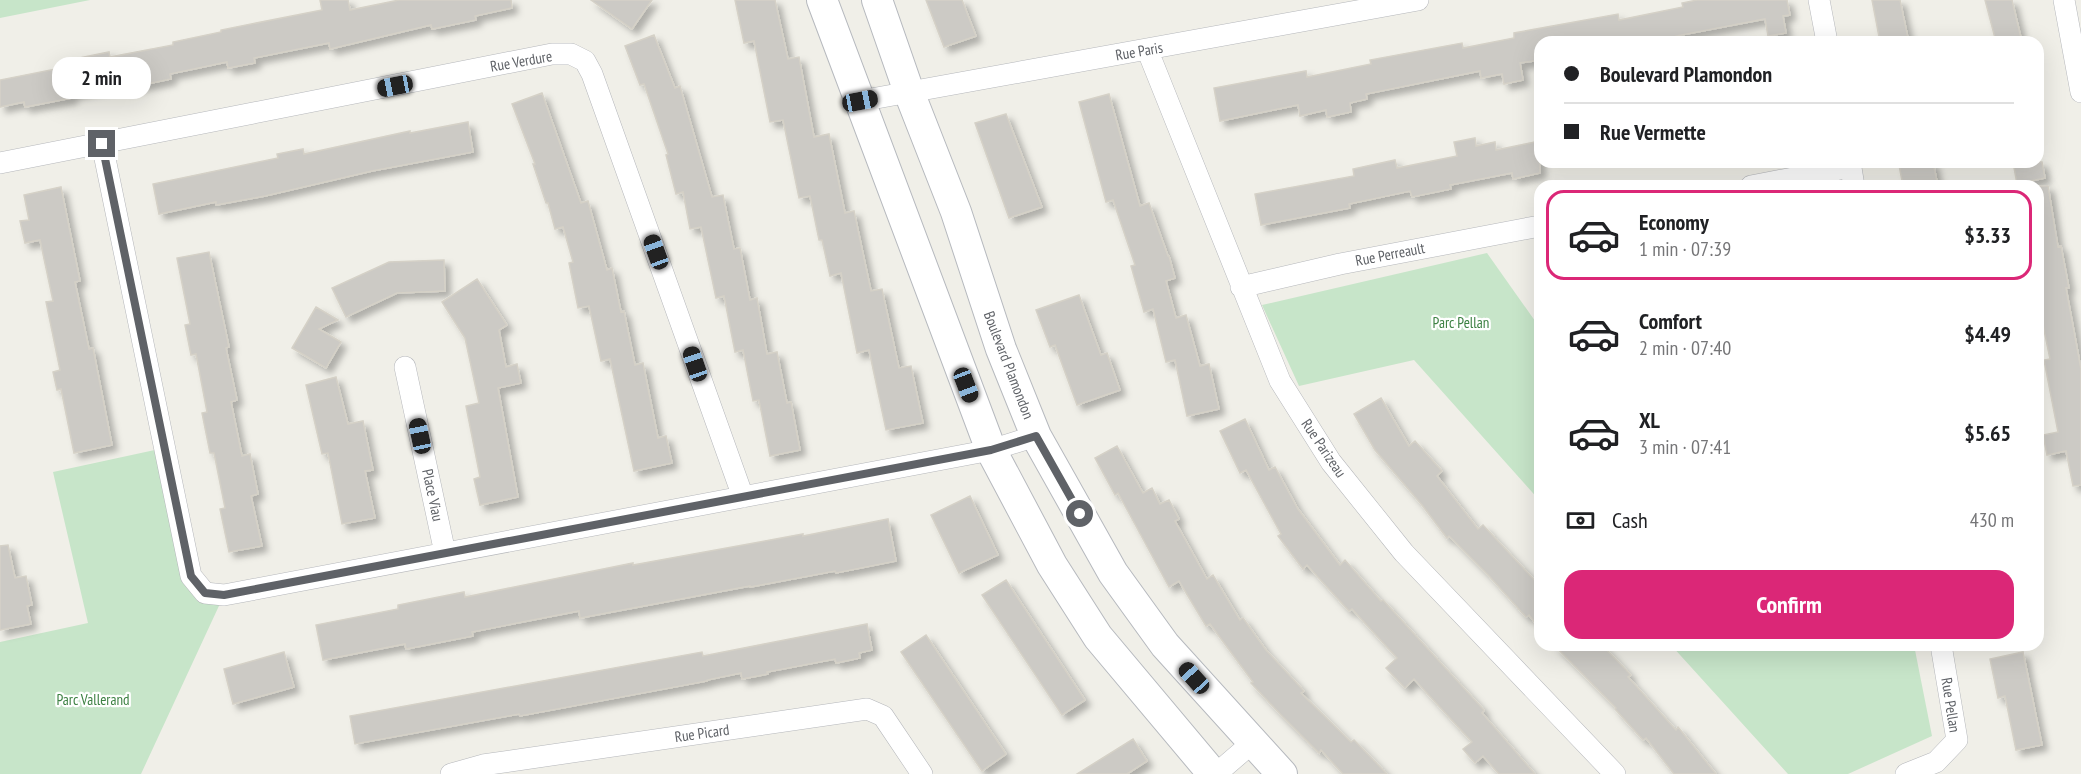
<!DOCTYPE html>
<html lang="en">
<head>
<meta charset="utf-8">
<style>
	:root { --surface:#fff; --page:#f6f6f6; --text:#202124; --muted:#757577; --line:#e0e0e0; --accent:#db2777 }
	body { margin:0; font-family:"PT Sans Narrow",sans-serif; background:var(--page); color:var(--text); height:100vh; display:flex; flex-direction:column; font-size:22px; white-space:nowrap }
	* { box-sizing:border-box; margin:0 }
	p { font-size:20px; color:var(--muted) }
	.icon { flex:none; width:33px; height:33px; fill:none; stroke:currentColor; stroke-width:2; stroke-linecap:round; stroke-linejoin:round }
	.map { position:relative; flex:1; overflow:hidden }
	.side { position:absolute; left:1534px; top:180px; width:510px; height:471px; display:flex; flex-direction:column; background:var(--surface); border-radius:18px; box-shadow:0 6px 24px #0002 }
	.side>* { flex:none }
	.hud { position:absolute; left:1534px; top:36px; width:510px; height:132px; border-radius:18px; box-shadow:0 6px 24px #0002; display:grid; align-content:center; height:132px; padding:0 30px; background:var(--surface) }
	.end { position:absolute; width:27px; height:27px; margin:-14px; border:8px solid #5f6267; background:#fff; box-shadow:0 0 0 3px #fff }
	.from { border-radius:50% }
	.bubble { position:absolute; height:42px; border-radius:18px; background:var(--surface); box-shadow:0 6px 24px #0002; font-size:20px; font-weight:800; line-height:42px; text-align:center }
	.car { position:absolute; width:18px; height:36px; margin:-18px -9px; border-radius:8px; box-shadow:0 0 4px 2px #0007; background:linear-gradient(#222 24%,#8ab4d8 0 40%,#222 0 76%,#8ab4d8 0 86%,#222 0) }
	.hud b { display:flex; align-items:center; gap:21px; height:57px; font-size:22px }
	.hud b+b { border-top:2px solid var(--line) }
	.hud i { width:15px; height:15px; background:var(--text) }
	ul { padding:10px 0 0; list-style:none }
	li { display:flex; align-items:center; gap:18px; height:90px; margin:0 12px 9px; padding:0 18px; border:3px solid transparent; border-radius:18px }
	li div { flex:1 }
	li b { display:block; font-size:22px }
	li em { font-style:normal; font-weight:800 }
	li.current { border-color:var(--accent) }
	li>.icon { width:54px; height:54px; stroke-width:1.5 }
	.pay { display:flex; align-items:center; gap:15px; height:66px; padding:0 30px; font-size:22px }
	.pay p { margin-inline-start:auto }
	.primary-button { display:flex; gap:12px; margin-top:auto; padding:12px 30px }
	.primary-button a { flex:1; height:69px; border-radius:18px; background:var(--accent); color:#fff; font-size:24px; font-weight:800; line-height:69px; text-align:center }
	.map>svg:first-child { display:block }
	.green { fill:#c7e5c9 }
	.building { fill:#cccac5; stroke:#d5d1c7; stroke-width:1.5; filter:url(#shadow) }
	.lines { fill:none; stroke-linecap:round; stroke-linejoin:round }
	.street-casing { stroke:#b5b7bb; stroke-width:22 }
	.secondary-casing { stroke:#b6b9be; stroke-width:32 }
	.street { stroke:#fff; stroke-width:21 }
	.secondary { stroke:#fff; stroke-width:30 }
	.route { stroke:#5f6267; stroke-width:8 }
	.labels { text-anchor:middle; dominant-baseline:central; stroke-width:4.5; stroke-linejoin:round; paint-order:stroke }
	.street-label { font-size:15px; fill:#5f6267; stroke:#fff }
	.park-label { font-size:15px; fill:#3d8143; stroke:#fff }
</style>
</head>
<body>
<div class="map">
<svg width="2081" height="774" viewBox="0 0 2081 774">
	<defs>
		<filter id="shadow"><feDropShadow dx="5.5" dy="5.5" stdDeviation="3" flood-color="#0004"/></filter>
	</defs>
	<rect width="100%" height="100%" fill="#f0efe8"/>
	<path class="green" d="M0 0H90L0 18Z
		M1487 253 1540 328V501L1414 360 1299 386 1262 305Z
		M164 448 191 576 224 595 141 774H0V642L88 623 53 472Z
		M1671 645H1914L1932 736 1848 774H1788Z"/>
	<path class="building" d="M320 0H348L350 10 399 0H511L512 8 475 16 476 20 432 29 431 25 330 49 329 43 254 58 255 63 228 68 227 62 170 74 171 79 127 88 126 82 71 94 72 98 25 107 24 102 0 107V80L71 66 69 60 109 52 110 57 173 45V42L221 32V30L322 10Z
		M591 0H652L632 29Z
		M735 0H775L788 59 799 57 814 137 829 134 845 213 854 211 871 291 882 289 899 368 911 366 923 423 886 430 869 350 857 353 841 273 830 276 822 240H819L810 196 799 198 783 120 770 122 754 41 744 43Z
		M926 0H962L976 36 944 47Z
		M1697 0H1787L1790 15 1783 16 1786 33 1768 36 1765 19 1676 36 1677 42H1540V60L1520 63 1523 80 1504 84 1502 74 1481 78 1480 71 1366 94 1367 99 1350 103 1351 112 1327 117 1326 110 1300 116 1298 105 1220 121 1214 88 1306 71 1307 77 1371 64 1370 60 1462 43 1463 48 1514 38V33L1618 14 1619 20 1683 7 1682 3Z
		M1872 0H1900L1908 38 1880 42Z
		M1985 0H2012L2022 42H1996Z
		M654 35 675 88 680 86 712 197 723 195 734 249 740 248 750 300 757 298 767 354 777 352 787 403 791 402 800 450 770 456 759 400 753 401 743 350 735 352 724 296 716 298 701 227 690 229 683 192 676 194 666 155 668 154 644 84 640 85 625 46Z
		M542 93 581 203 588 201 607 270 612 268 621 312 624 311 635 365 643 363 658 438 666 436 672 463 634 471 610 359 601 361 589 306 578 308 569 263 573 262 563 227 555 229 548 203H546L533 164H535L512 104Z
		M1109 94 1140 206 1149 203 1168 256H1169L1175 278 1166 281 1176 318 1186 315 1200 366 1209 364 1219 409 1187 416 1175 360 1166 362 1153 309 1144 312 1131 266 1135 265 1113 200 1106 202 1079 102Z
		M1006 114 1042 207 1009 218 975 123Z
		M468 122 473 152 372 171 265 196 216 205V202L159 214 153 184 278 158 277 154 303 149 304 154 410 131V133Z
		M1475 138 1476 146 1495 142 1496 150 1540 141V173L1513 179 1512 173 1450 185 1451 189 1412 197 1410 191 1349 204 1350 208 1261 225 1255 194 1354 176 1353 169 1395 160 1397 168 1457 156 1454 142Z
		M1915 162H1933L1938 186H1903L1899 165Z
		M2013 162H2042L2045 178 2017 184Z
		M2038 186H2048L2058 247 2061 246 2069 288H2066L2081 369V485L2073 486 2066 451 2047 455 2043 435 2058 432 2044 360 2050 359 2038 301Z
		M61 187 80 281 75 282 89 349 93 348 112 445 74 453 61 389 57 390 53 372 60 370 46 302 53 301 40 240 25 243 20 221 29 220 24 195Z
		M209 252 229 347 226 348 237 400 231 402 242 456 250 454 258 494 251 496 262 546 229 552 220 509 225 508 214 453H210L202 413 207 412 196 354 191 355 185 325 190 324 177 258Z
		M444 260 445 291 397 293 346 317 332 288 389 262Z
		M477 279 507 325 499 330 506 367 517 364 521 383 498 388 518 497 480 505 474 479 480 477 466 406 479 403 465 338 442 302Z
		M1079 295 1101 355 1107 353 1120 390 1077 405 1055 345 1050 347 1036 310Z
		M316 307 338 320 319 329 341 342 326 368 292 348Z
		M336 377 348 424 363 421 373 470 365 471 375 518 342 524 328 453 322 454 306 385Z
		M1381 398 1409 446 1415 441 1442 471 1437 476 1478 529 1483 525 1540 586V629L1529 615 1526 617 1490 577 1449 536 1447 538 1422 505 1375 450 1354 414Z
		M1245 419 1269 470 1275 467 1298 509 1340 565 1345 560 1381 601 1383 600 1484 710 1482 713 1535 774H1499L1483 756 1475 763 1463 749 1472 742 1414 679 1405 688 1386 668 1397 658 1352 609 1349 611 1307 565 1303 569 1278 536 1281 534 1246 470 1240 473 1220 431Z
		M1117 446 1143 493 1152 488 1160 504 1169 500 1179 519 1175 521 1207 579 1213 575 1240 620 1243 618 1266 650 1304 691 1301 693 1351 742 1354 740 1387 774H1343L1321 750 1319 753 1283 717 1251 683 1253 682 1210 624 1206 626 1179 581 1169 587 1118 493 1115 495 1095 458Z
		M970 496 998 555 959 573 931 515Z
		M888 519 896 561 836 573 835 571 750 587V586L580 618 579 611 472 632 473 636 406 649 405 644 323 660 316 625 398 609V605L464 592 465 597 633 563V565L803 534V536Z
		M8 545 15 578 26 576 32 605 27 606 31 624 0 630V546Z
		M1006 580 1085 700 1062 715 982 595Z
		M867 624 872 650 859 653 860 658 836 663 835 659 767 672 768 674 742 679 741 673 707 680V681L520 716 519 714 355 744 350 716 702 652 703 656Z
		M926 635 1006 754 982 771 901 652Z
		M1554 645H1602L1631 675 1628 677 1676 730 1678 727 1716 774H1674L1646 738 1643 740 1615 709 1616 708Z
		M284 652 294 687 233 704 224 669Z
		M2023 652 2042 745 2016 750 2005 696 1998 698 1990 659Z
		M1133 739 1147 761 1127 774H1077Z"/>
	<g class="lines">
		<g class="street-casing">
			<path id="street" d="M1819 0 1827 42
				M2064 0 2081 92
				M1147 49 1280 381 1331 462 1404 553 1615 774
				M860 101 1418 0
				M102 144 191 576 205 593 224 595 991 450 1036 436
				M1850 162 1854 186
				M0 163 552 54H571L585 61 592 74 743 497
				M1751 186 1851 167
				M1241 287 1340 264 1540 226
				M405 367 445 553
				M451 774 483 765 867 709 883 716 922 774
				M1216 774 1252 743
				M1906 774 1936 762 1957 740 1941 645"/>
		</g>
		<g class="secondary-casing">
			<path id="secondary" d="M822 0 991 450 1052 565 1098 637 1213 774
				M877 0 909 92 956 212 1001 349 1036 436 1113 573 1165 645 1282 774"/>
		</g>
		<use href="#street" class="street"/>
		<use href="#secondary" class="secondary"/>
	</g>
	<g class="lines">
		<path class="route" d="M102 144 191 576 205 593 224 595 991 450 1036 436 1080 514"/>
	</g>
	<g class="labels">
		<g class="street-label">
			<text transform="translate(1139 51) rotate(-10)">Rue Paris</text>
			<text transform="translate(521 61) rotate(-10)">Rue Verdure</text>
			<text transform="translate(1390 254) rotate(-11)">Rue Perreault</text>
			<text transform="translate(1009 365) rotate(69)">Boulevard Plamondon</text>
			<text transform="translate(1324 448) rotate(56)">Rue Parizeau</text>
			<text transform="translate(433 495) rotate(78)">Place Viau</text>
			<text transform="translate(1951 705) rotate(81)">Rue Pellan</text>
			<text transform="translate(702 733) rotate(-8)">Rue Picard</text>
		</g>
		<g class="park-label">
			<text x="1461" y="322">Parc Pellan</text>
			<text x="93" y="699">Parc Vallerand</text>
		</g>
	</g>
</svg>
<i class="end from" style="left:1080px;top:514px"></i>
<i class="end" style="left:102px;top:144px"></i>
<div class="bubble" style="left:52px;top:57px;width:99px">2 min</div>
<i class="car" style="left:395px;top:86px;rotate:259deg"></i>
<i class="car" style="left:860px;top:101px;rotate:79deg"></i>
<i class="car" style="left:656px;top:252px;rotate:340deg"></i>
<i class="car" style="left:695px;top:364px;rotate:341deg"></i>
<i class="car" style="left:966px;top:385px;rotate:159deg"></i>
<i class="car" style="left:420px;top:436px;rotate:348deg"></i>
<i class="car" style="left:1194px;top:678px;rotate:318deg"></i>
<div class="hud">
<b><i class="from"></i>Boulevard Plamondon</b>
<b><i></i>Rue Vermette</b>
</div>
<section class="side">
<ul>
<li class="current"><svg class="icon" aria-label="car" viewBox="0 0 24 24"><path d="M5 17H2v-5l4-1 3-4h7l3 4 3 1v5h-3M9 17h6M6 11h13"/><circle cx="7" cy="17" r="2"/><circle cx="17" cy="17" r="2"/></svg><div><b>Economy</b><p>1 min · 07:39</p></div><em>$3.33</em></li>
<li><svg class="icon" aria-label="car" viewBox="0 0 24 24"><path d="M5 17H2v-5l4-1 3-4h7l3 4 3 1v5h-3M9 17h6M6 11h13"/><circle cx="7" cy="17" r="2"/><circle cx="17" cy="17" r="2"/></svg><div><b>Comfort</b><p>2 min · 07:40</p></div><em>$4.49</em></li>
<li><svg class="icon" aria-label="car" viewBox="0 0 24 24"><path d="M5 17H2v-5l4-1 3-4h7l3 4 3 1v5h-3M9 17h6M6 11h13"/><circle cx="7" cy="17" r="2"/><circle cx="17" cy="17" r="2"/></svg><div><b>XL</b><p>3 min · 07:41</p></div><em>$5.65</em></li>
</ul>
<div class="pay"><svg class="icon" aria-label="cash" viewBox="0 0 24 24"><path d="M3 7h18v10H3z"/><circle cx="12" cy="12" r="2"/></svg>Cash<p>430 m</p></div>
<div class="primary-button"><a>Confirm</a></div>
</section>
</div>
</body>
</html>
